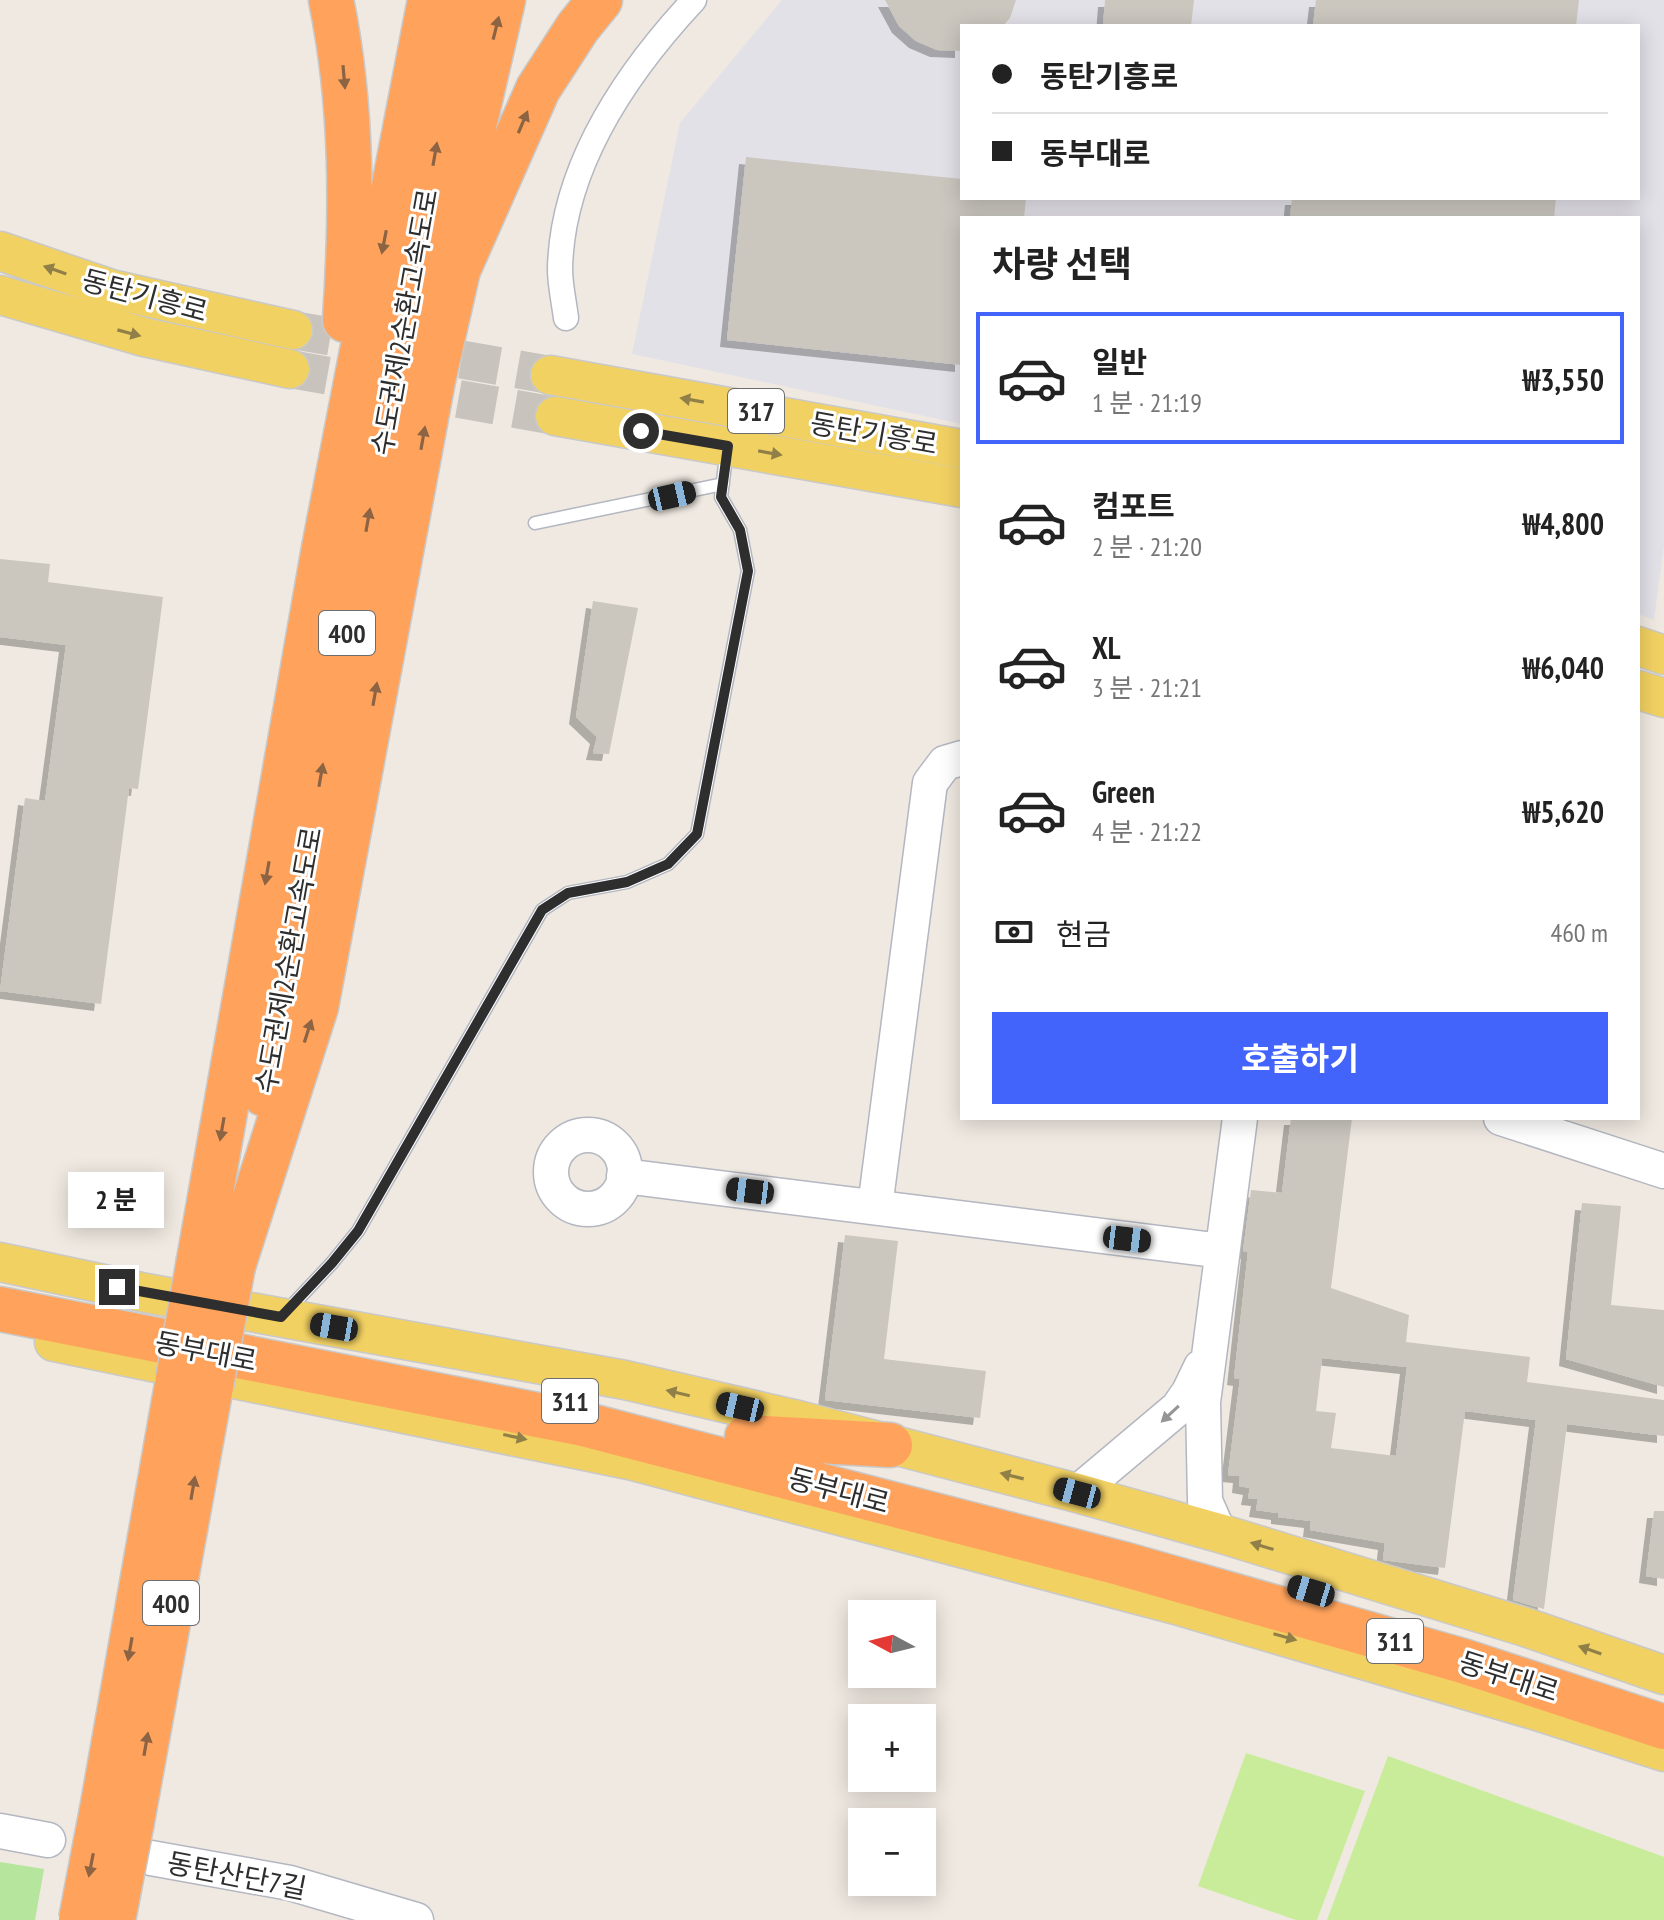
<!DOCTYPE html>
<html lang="ko">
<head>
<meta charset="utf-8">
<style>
	:root { --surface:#fff; --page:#f2f2f2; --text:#222; --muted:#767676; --line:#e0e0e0; --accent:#4264fb }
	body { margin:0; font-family:"PT Sans Narrow","Noto Sans KR",sans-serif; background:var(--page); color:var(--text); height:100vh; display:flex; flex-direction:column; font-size:30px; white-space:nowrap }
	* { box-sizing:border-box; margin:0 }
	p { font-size:26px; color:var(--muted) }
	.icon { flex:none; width:44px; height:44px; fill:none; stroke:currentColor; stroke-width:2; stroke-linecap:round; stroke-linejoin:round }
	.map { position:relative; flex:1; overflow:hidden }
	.drawer { position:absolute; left:960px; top:216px; width:680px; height:904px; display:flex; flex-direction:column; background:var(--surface); border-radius:0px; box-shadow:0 4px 20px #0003 }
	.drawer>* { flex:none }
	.banner { position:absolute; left:960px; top:24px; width:680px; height:176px; border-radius:0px; box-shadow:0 4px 20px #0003; display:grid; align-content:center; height:176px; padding:0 32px; background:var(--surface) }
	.needle { width:52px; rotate:277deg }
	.buttons { position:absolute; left:848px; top:1600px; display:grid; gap:16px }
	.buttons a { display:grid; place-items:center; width:88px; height:88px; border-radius:0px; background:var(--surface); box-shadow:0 4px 20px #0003; font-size:40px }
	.end { position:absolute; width:36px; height:36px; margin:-18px; border:10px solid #2e2e2e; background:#fff; box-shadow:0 0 0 4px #fff }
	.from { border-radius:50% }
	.bubble { position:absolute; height:56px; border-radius:0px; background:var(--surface); box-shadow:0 4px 20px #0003; font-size:26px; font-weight:700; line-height:56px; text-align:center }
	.car { position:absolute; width:24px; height:48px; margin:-24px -12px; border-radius:10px; box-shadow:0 0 6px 2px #0007; background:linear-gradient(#222 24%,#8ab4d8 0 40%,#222 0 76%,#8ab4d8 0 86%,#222 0) }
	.banner b { display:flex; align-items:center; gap:28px; height:76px; font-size:30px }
	.banner b+b { border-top:2px solid var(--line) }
	.banner i { width:20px; height:20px; background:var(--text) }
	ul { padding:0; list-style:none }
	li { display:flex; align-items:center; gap:24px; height:132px; margin:0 16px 12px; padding:0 16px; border:4px solid transparent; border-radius:0px }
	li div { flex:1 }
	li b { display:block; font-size:30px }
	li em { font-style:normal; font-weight:700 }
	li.current { border-color:var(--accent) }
	li>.icon { width:72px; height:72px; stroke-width:1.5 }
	h2 { padding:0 32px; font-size:36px; line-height:96px }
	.pay { display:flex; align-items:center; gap:20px; height:88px; padding:0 32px; font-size:30px }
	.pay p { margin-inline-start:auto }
	.cta { display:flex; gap:16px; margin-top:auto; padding:16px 32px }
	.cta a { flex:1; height:92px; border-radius:0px; background:var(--accent); color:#fff; font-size:32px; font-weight:700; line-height:92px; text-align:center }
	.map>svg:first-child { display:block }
	.industrial { fill:#e3e1e8; fill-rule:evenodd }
	.green { fill:#b6e59e }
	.pitch { fill:#c9ec9a }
	.building { fill:#cbc7bf; fill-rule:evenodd; filter:url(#shadow) }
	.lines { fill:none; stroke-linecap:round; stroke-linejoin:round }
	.primary-tunnel { stroke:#c8c4bd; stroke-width:38; stroke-dasharray:38 19; stroke-linecap:butt }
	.lane-casing { stroke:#b4b7c1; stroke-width:15 }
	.street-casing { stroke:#b4b7c1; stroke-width:27 }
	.secondary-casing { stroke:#b4b7c1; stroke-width:37 }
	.primary-casing { stroke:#c9c9c9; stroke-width:41 }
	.highway-casing { stroke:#c9c9c9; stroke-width:47 }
	.lane { stroke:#fff; stroke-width:12 }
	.street { stroke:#fff; stroke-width:24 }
	.secondary { stroke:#fff; stroke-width:34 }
	.primary { stroke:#f2d163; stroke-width:38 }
	.highway { stroke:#ffa35c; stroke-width:44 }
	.highway-bridge-casing { stroke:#c9c9c9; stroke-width:47; stroke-linecap:butt }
	.highway-bridge { stroke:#ffa35c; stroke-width:44 }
	.oneway { fill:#8c6343 }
	.oneway2 { fill:#908048 }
	.oneway3 { fill:#969696 }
	.route { stroke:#2e2e2e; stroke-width:10 }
	.labels { text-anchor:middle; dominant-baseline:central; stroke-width:6; stroke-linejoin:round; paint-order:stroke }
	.shield { fill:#fff; stroke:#6d6d6d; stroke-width:2 }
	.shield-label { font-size:26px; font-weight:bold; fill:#2e2e2e }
	.street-label { font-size:28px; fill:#2e2e2e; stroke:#fff }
</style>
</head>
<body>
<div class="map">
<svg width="1664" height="1920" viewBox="0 0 1664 1920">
	<defs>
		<filter id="shadow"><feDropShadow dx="-7" dy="7" stdDeviation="0" flood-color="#0004"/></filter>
	</defs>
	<rect width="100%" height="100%" fill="#efe9e1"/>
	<path class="industrial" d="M782 0H1664V546L1654 620 1638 614V218H962V424L632 354 680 123ZM962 26H1638V198H962Z"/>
	<path class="green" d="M0 1862 44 1869 35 1920H0Z"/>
	<path class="pitch" d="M1246 1753 1365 1791 1317 1920H1296L1198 1886Z
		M1388 1756 1664 1857V1920H1327Z"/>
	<path class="building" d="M885 0H1016L1010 18 1003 26H962V51L937 50 916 41 899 26Z
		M1105 0H1194L1191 26H1103Z
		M1316 0H1579L1576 26H1313Z
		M746 157 962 179V198H1026L1024 218H962V365L727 340Z
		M1292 198H1556L1554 218H1290Z
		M0 559 50 564 48 582 163 597 138 789 129 788 101 1004 0 991 25 798 45 801 66 645 0 637Z
		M593 601 638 608 609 754 593 753 597 737 576 717Z
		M1291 1118H1352L1331 1288 1409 1315 1406 1342 1530 1357 1527 1382 1664 1400V1436L1567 1424 1544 1609 1513 1600 1536 1420 1465 1411 1445 1568 1383 1560 1385 1543 1310 1530 1311 1521 1278 1517V1513L1256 1510 1258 1499 1248 1498 1250 1488 1239 1486 1240 1476 1228 1475 1240 1379 1234 1378 1248 1252 1243 1251 1251 1190 1282 1193ZM1322 1358 1407 1367 1396 1456 1331 1448 1336 1413 1316 1411Z
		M1582 1203 1621 1206 1611 1305 1664 1310V1387L1566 1359Z
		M845 1235 898 1241 884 1359 986 1371 980 1418 825 1400Z
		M1654 1511H1664V1579L1646 1576Z"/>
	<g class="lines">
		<path class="primary-tunnel" d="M293 330 550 375
			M290 369 555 416"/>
		<g class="lane-casing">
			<path id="lane" d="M535 523 723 484
				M285 1313 332 1263 358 1231 542 910 568 893 627 882 668 864 697 834 748 571 740 530 721 497 727 449"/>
		</g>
		<g class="street-casing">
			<path id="street" d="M566 318C564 302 560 285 560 269 562 166 626 73 694 0"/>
		</g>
		<g class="secondary-casing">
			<path id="secondary" d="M1501 1118 1664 1171
				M551 1172a37 37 0 1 1 74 0a37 37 0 1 1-74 0Z
				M624 1176 1222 1251
				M875 1207 930 783 945 763 962 758
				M1077 1493 1178 1408 1189 1392 1201 1367
				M1219 1533 1205 1501 1203 1402 1240 1118
				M0 1831 48 1840
				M151 1858 290 1883 416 1920"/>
		</g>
		<g class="primary-casing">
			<path id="primary" d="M0 251 111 289 293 330
				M0 295 144 337 290 369
				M550 375 962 449
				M555 416 962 488
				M1638 646 1664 655
				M1638 690 1664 698
				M0 1262 146 1293 625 1380 798 1420 1077 1493 1219 1533 1525 1627 1664 1675
				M54 1342 633 1461 1183 1607 1537 1711 1664 1752"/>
		</g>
		<g class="highway-casing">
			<path id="highway" d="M331 0C353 106 352 213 345 320
				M452 247 462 178 503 0
				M264 1094 463 0
				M199 1260 324 548 430 0
				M233 1266 316 1007 433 380 458 270 538 89 578 27 600 0
				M0 1309 583 1424 1123 1564 1463 1661 1664 1727
				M747 1437 890 1445
				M102 1810 178 1379
				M132 1821 211 1386"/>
		</g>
		<use href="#lane" class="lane"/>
		<use href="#street" class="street"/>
		<use href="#secondary" class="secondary"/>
		<use href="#primary" class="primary"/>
		<use href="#highway" class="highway"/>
		<g class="highway-bridge-casing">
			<path id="highway-bridge" d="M178 1379 199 1260
				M211 1386 233 1266
				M81 1920 102 1810
				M113 1920 132 1821"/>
		</g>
		<use href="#highway-bridge" class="highway-bridge"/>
	</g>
	<defs><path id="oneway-solid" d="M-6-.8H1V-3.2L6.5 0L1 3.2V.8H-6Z" transform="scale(2)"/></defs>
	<g class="oneway">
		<use href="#oneway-solid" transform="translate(496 28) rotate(-76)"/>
		<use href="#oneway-solid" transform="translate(344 77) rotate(85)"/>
		<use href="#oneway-solid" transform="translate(523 122) rotate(-67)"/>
		<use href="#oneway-solid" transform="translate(435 154) rotate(-80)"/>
		<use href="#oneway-solid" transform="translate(384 242) rotate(101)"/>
		<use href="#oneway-solid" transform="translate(423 438) rotate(-80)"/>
		<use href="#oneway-solid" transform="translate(368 520) rotate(-80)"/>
		<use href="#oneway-solid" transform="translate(375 694) rotate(-80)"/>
		<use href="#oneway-solid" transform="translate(321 775) rotate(-80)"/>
		<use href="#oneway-solid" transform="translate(267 873) rotate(100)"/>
		<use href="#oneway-solid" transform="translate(308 1031) rotate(-72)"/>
		<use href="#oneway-solid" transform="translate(222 1129) rotate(100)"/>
		<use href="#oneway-solid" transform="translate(193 1488) rotate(-80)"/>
		<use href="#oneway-solid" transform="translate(130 1649) rotate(100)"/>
		<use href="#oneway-solid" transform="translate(146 1744) rotate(-80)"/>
		<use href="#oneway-solid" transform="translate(91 1865) rotate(101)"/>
	</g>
	<g class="oneway2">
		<use href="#oneway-solid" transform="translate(55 270) rotate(-161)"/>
		<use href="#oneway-solid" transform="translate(129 333) rotate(15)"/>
		<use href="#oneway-solid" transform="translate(692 400) rotate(-170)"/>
		<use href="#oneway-solid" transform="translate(770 453) rotate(10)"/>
		<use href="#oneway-solid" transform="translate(678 1393) rotate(-167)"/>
		<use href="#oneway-solid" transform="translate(515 1437) rotate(12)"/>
		<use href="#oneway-solid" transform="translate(1012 1476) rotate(-166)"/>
		<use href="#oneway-solid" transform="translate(1262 1546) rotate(-163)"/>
		<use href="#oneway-solid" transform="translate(1285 1637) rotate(16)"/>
		<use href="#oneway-solid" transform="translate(1590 1650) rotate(-161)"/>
	</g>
	<use class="oneway3" href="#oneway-solid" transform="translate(1170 1414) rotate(137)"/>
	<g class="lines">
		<path class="route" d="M117 1287 281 1317 332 1263 358 1231 542 910 568 893 627 882 668 864 697 834 748 571 740 530 721 497 728 446 641 431"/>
	</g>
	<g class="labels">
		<g class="shield">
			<rect x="728" y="389" width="56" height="44" rx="6"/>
			<rect x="319" y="611" width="56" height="44" rx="6"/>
			<rect x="542" y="1379" width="56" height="44" rx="6"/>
			<rect x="143" y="1581" width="56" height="44" rx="6"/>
			<rect x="1367" y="1619" width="56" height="44" rx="6"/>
		</g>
		<g class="shield-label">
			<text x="756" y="411">317</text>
			<text x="347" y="633">400</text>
			<text x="570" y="1401">311</text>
			<text x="171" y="1603">400</text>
			<text x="1395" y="1641">311</text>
		</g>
		<g class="street-label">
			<text transform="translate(145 295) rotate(15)">동탄기흥로</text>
			<text transform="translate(404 322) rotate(-80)">수도권제2순환고속도로</text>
			<text transform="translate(874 433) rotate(10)">동탄기흥로</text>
			<text transform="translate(288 960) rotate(-80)">수도권제2순환고속도로</text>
			<text transform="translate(206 1351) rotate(11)">동부대로</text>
			<text transform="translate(839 1490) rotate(15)">동부대로</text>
			<text transform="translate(1509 1676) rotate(18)">동부대로</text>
			<text transform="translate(237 1875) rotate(11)">동탄산단7길</text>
		</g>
	</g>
</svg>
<div class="buttons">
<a><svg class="needle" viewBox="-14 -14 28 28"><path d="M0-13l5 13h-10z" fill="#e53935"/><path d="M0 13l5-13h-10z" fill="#767676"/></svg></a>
<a>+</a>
<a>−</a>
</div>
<i class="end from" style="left:641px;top:431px"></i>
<i class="end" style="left:117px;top:1287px"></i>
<div class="bubble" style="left:68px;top:1172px;width:96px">2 분</div>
<i class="car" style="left:672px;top:496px;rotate:77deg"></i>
<i class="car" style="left:750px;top:1191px;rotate:277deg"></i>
<i class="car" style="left:1127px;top:1239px;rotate:97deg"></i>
<i class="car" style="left:334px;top:1327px;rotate:280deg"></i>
<i class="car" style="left:740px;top:1407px;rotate:283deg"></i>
<i class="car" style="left:1077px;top:1493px;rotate:285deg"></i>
<i class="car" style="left:1311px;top:1591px;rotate:287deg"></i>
<div class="banner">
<b><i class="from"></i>동탄기흥로</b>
<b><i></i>동부대로</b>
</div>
<section class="drawer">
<h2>차량 선택</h2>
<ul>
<li class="current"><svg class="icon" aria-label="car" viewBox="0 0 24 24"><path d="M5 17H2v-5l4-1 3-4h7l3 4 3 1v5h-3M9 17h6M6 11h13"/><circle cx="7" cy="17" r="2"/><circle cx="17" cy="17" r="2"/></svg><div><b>일반</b><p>1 분 · 21:19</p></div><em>₩3,550</em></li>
<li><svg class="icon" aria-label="car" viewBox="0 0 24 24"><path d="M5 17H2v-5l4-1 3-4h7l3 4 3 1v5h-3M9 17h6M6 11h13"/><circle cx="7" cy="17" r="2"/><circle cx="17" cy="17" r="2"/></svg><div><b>컴포트</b><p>2 분 · 21:20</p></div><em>₩4,800</em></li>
<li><svg class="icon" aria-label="car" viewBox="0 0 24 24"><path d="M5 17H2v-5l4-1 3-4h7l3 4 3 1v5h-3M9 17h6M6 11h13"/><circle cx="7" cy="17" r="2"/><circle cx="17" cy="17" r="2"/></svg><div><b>XL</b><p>3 분 · 21:21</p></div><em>₩6,040</em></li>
<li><svg class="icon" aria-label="car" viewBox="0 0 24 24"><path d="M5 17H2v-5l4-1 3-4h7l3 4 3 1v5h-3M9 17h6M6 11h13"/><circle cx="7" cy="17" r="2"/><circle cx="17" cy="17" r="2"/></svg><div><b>Green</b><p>4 분 · 21:22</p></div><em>₩5,620</em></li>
</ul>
<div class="pay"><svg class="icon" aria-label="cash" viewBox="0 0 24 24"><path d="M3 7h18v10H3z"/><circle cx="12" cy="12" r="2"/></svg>현금<p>460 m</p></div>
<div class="cta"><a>호출하기</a></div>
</section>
</div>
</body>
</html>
